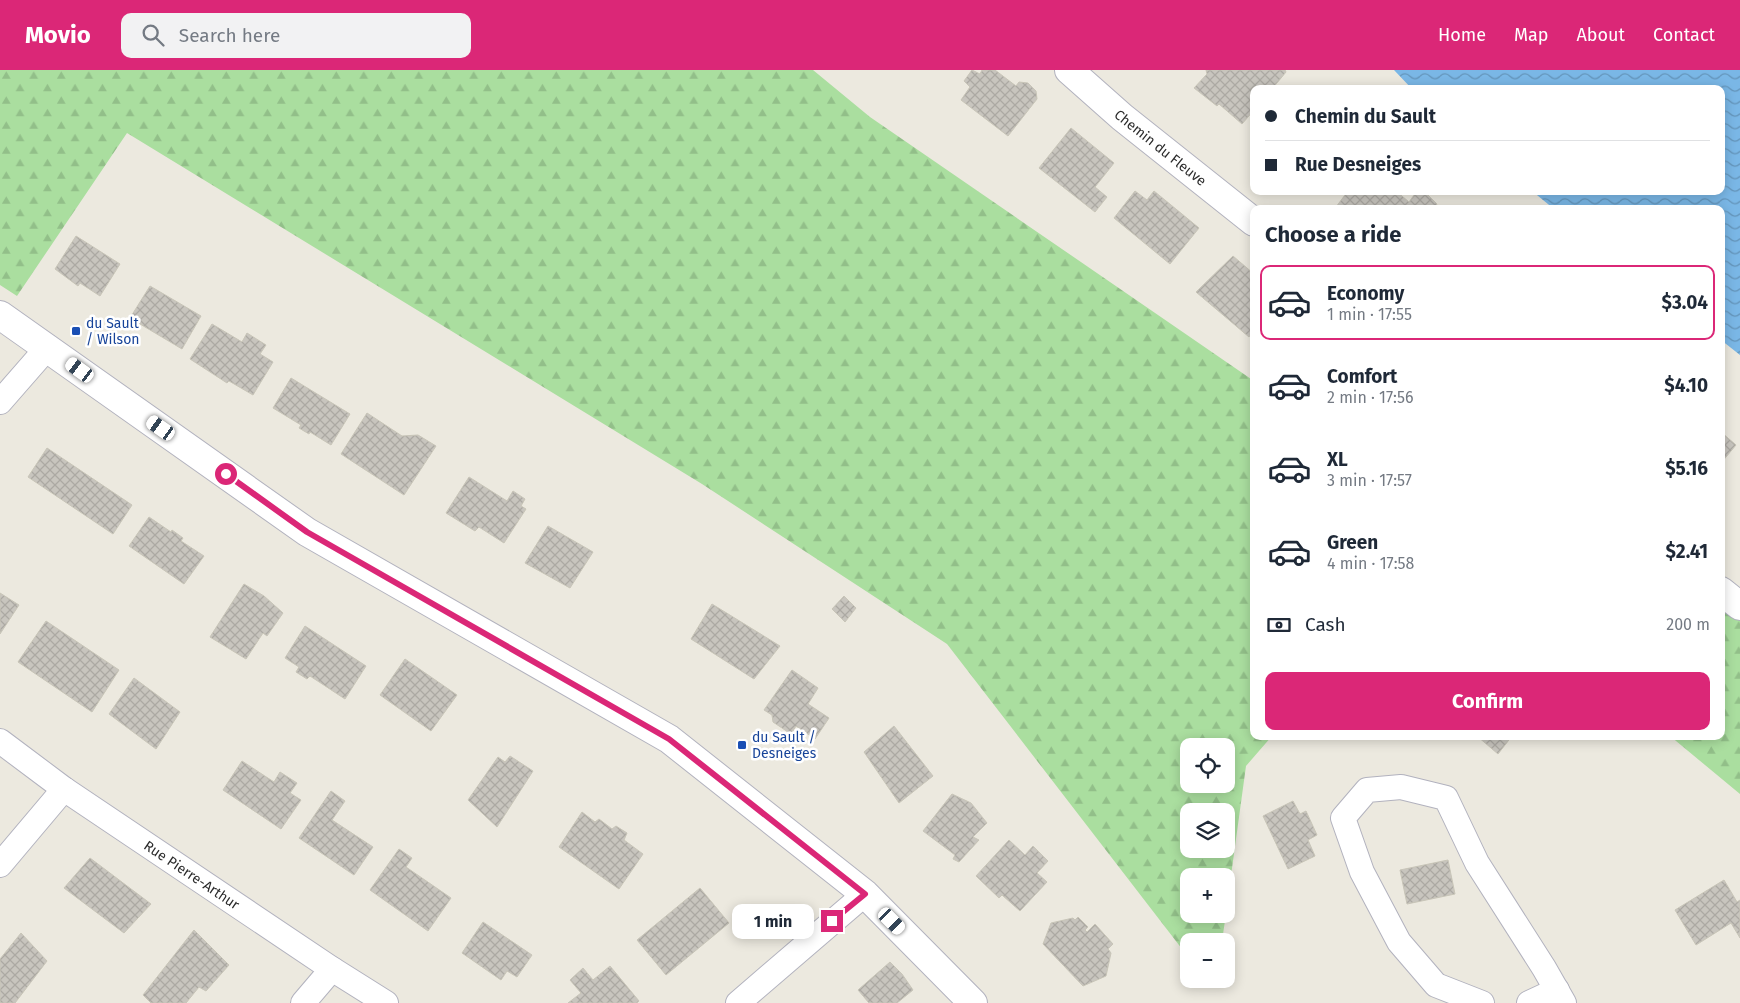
<!DOCTYPE html>
<html lang="en">
<head>
<meta charset="utf-8">
<style>
	:root { --surface:#fff; --page:#f2f2f3; --text:#1f2937; --muted:#747a83; --line:#e0e1e3; --accent:#db2777 }
	body { margin:0; font-family:"Fira Sans",sans-serif; background:var(--page); color:var(--text); height:100vh; display:flex; flex-direction:column; font-size:19px; white-space:nowrap }
	* { box-sizing:border-box; margin:0 }
	p { font-size:16px; color:var(--muted) }
	.icon { flex:none; width:28px; height:28px; fill:none; stroke:currentColor; stroke-width:2; stroke-linecap:round; stroke-linejoin:round }
	.map { position:relative; flex:1; overflow:hidden }
	.side { position:absolute; left:1250px; top:135px; width:475px; height:535px; display:flex; flex-direction:column; background:var(--surface); border-radius:10px; box-shadow:0 2px 12px #0003 }
	.side>* { flex:none }
	.guide { position:absolute; left:1250px; top:15px; width:475px; height:110px; border-radius:10px; box-shadow:0 2px 12px #0003; display:grid; align-content:center; height:110px; padding:0 15px; background:var(--surface) }
	.buttons { position:absolute; left:1180px; top:668px; display:grid; gap:10px }
	.buttons a { display:grid; place-items:center; width:55px; height:55px; border-radius:10px; background:var(--surface); box-shadow:0 2px 12px #0003; font-size:25px }
	.end { position:absolute; width:22px; height:22px; margin:-11px; border:6px solid #db2777; background:#fff; box-shadow:0 0 0 2px #fff }
	.from { border-radius:50% }
	.bubble { position:absolute; height:35px; border-radius:10px; background:var(--surface); box-shadow:0 2px 12px #0003; font-size:16px; font-weight:700; line-height:35px; text-align:center }
	.car { position:absolute; width:15px; height:30px; margin:-15px -8px; border-radius:6px; box-shadow:0 0 4px 1px #0007; background:linear-gradient(#fff 24%,#345 0 40%,#fff 0 76%,#345 0 86%,#fff 0) }
	.guide b { display:flex; align-items:center; gap:18px; height:48px; font-size:19px }
	.guide b+b { border-top:1px solid var(--line) }
	.guide i { width:12px; height:12px; background:var(--text) }
	ul { padding:0; list-style:none }
	li { display:flex; align-items:center; gap:15px; height:75px; margin:0 10px 8px; padding:0 5px; border:2px solid transparent; border-radius:10px }
	li div { flex:1 }
	li b { display:block; font-size:19px }
	li em { font-style:normal; font-weight:700 }
	li.on { border-color:var(--accent) }
	li>.icon { width:45px; height:45px; stroke-width:1.5 }
	h2 { padding:0 15px; font-size:22px; line-height:60px }
	.pay { display:flex; align-items:center; gap:12px; height:55px; padding:0 15px; font-size:19px }
	.pay p { margin-inline-start:auto }
	.button { display:flex; gap:10px; margin-top:auto; padding:10px 15px }
	.button a { flex:1; height:58px; border-radius:10px; background:var(--accent); color:#fff; font-size:20px; font-weight:700; line-height:58px; text-align:center }
	header { display:flex; align-items:center; gap:30px; box-sizing:border-box; height:70px; padding:0 25px; background:var(--accent); color:#fff }
	header strong { font-size:24px }
	nav { display:flex; gap:28px; margin-inline-start:auto; font-size:18px }
	.search { width:350px; height:45px; background:var(--page); display:flex; align-items:center; gap:12px; box-sizing:border-box; padding:0 18px; border-radius:10px; color:var(--muted); font-size:19px }
	.map>svg:first-child { display:block }
	.forest { fill:url(#forest-firs); fill-rule:evenodd }
	.water { fill:url(#water-waves) }
	.building { fill:url(#building-cross-hatch); stroke:#c8c5b8 }
	.lines { fill:none; stroke-linecap:round; stroke-linejoin:round }
	.street-casing { stroke:#b2b2be; stroke-width:26 }
	.secondary-casing { stroke:#b2b2be; stroke-width:30 }
	.street { stroke:#fff; stroke-width:24 }
	.secondary { stroke:#fff; stroke-width:28 }
	.route { stroke:#db2777; stroke-width:6 }
	.transit-dot { fill:#1a4fb4; stroke:#fff; stroke-width:2 }
	.labels { text-anchor:middle; dominant-baseline:central; stroke-width:5; stroke-linejoin:round; paint-order:stroke }
	.street-label { font-size:14px; fill:#2b2b2b; stroke:#fff }
	.transit-label { font-size:14px; fill:#164399; stroke:#fff; text-anchor:start }
</style>
</head>
<body>
<header>
<strong>Movio</strong>
<div class="search"><svg class="icon" aria-label="search" viewBox="0 0 24 24"><circle cx="10" cy="10" r="6"/><path d="M15 15l6 6"/></svg>Search here</div>
<nav><a>Home</a><a>Map</a><a>About</a><a>Contact</a></nav>
</header>
<div class="map">
<svg width="1740" height="933" viewBox="0 0 1740 933">
	<defs>
		<pattern id="forest-firs" width="22" height="20" patternUnits="userSpaceOnUse" patternTransform="scale(1.25)"><rect width="22" height="20" fill="#aade9f"/><path d="M5 1l3.5 6h-7zM16 11l3.5 6h-7z" fill="#92bf89"/></pattern>
		<pattern id="water-waves" width="16" height="10" patternUnits="userSpaceOnUse" patternTransform="scale(1.25)"><rect width="16" height="10" fill="#7ab7e6"/><path d="M0 5q4-4 8 0t8 0" fill="none" stroke="#6495bb"/></pattern>
		<pattern id="building-cross-hatch" width="8" height="8" patternUnits="userSpaceOnUse" patternTransform="scale(1.25)"><rect width="8" height="8" fill="#c8c5be"/><path d="M0 0l8 8M0 8l8-8" fill="none" stroke="#aca9a3"/></pattern>
	</defs>
	<rect width="100%" height="100%" fill="#ece9df"/>
	<path class="forest" d="M0 0H813L870 47 1254 311V666H1272L1246 696 1226 842V806H1189V844H1226L1222 871H1189V888L947 574 702 414 127 63 17 226 0 215ZM1189 676H1226V714H1189ZM1189 741H1226V779H1189Z
		M1721 521 1740 535V724L1670 666H1721Z"/>
	<path class="water" d="M1394 0H1740V285L1721 270V139H1554L1532 121H1721V19H1412Z"/>
	<path class="building" d="M972 0 980 4 982 0H995L1016 16 1019 12 1028 13 1036 21 1037 29 1008 66 961 30 970 17 964 11Z
		M1206 0H1285L1286 2 1272 19H1254V40L1242 54 1219 34 1217 36 1194 18 1207 4Z
		M1071 58 1114 93 1095 117 1107 127 1095 142 1039 98Z
		M1135 121 1147 130 1154 121 1199 158 1170 194 1114 148Z
		M1348 121H1396L1409 132 1417 121H1420L1428 125 1437 134 1434 139H1337L1336 137Z
		M76 166 120 194 100 226 80 213 78 216 55 199Z
		M1233 186 1254 204V259L1249 267 1196 222Z
		M150 216 201 246 182 279 130 248Z
		M212 254 242 272 247 263 266 275 260 284 273 292 253 325 229 311 227 313 190 289Z
		M291 308 350 344 331 375 310 362 309 364 299 358 301 355 273 338Z
		M367 343 402 366 418 365 436 376 404 425 341 384Z
		M1721 362 1736 375 1721 393Z
		M47 378 132 435 113 464 28 407Z
		M469 407 507 431 513 421 525 429 521 436 526 439 504 473 479 457 475 461 446 443Z
		M149 447 171 462 172 460 183 468 181 471 204 486 184 514 129 476Z
		M548 456 593 482 570 518 525 493Z
		M244 514 264 526 283 543 267 566 263 563 246 589 210 567Z
		M0 523 19 535 0 564Z
		M844 526 856 538 845 552 832 539Z
		M712 534 780 576 754 609 691 569Z
		M46 551 119 600 92 642 18 592Z
		M305 556 366 596 345 629 310 606 307 609 296 602 299 597 285 588Z
		M405 589 457 625 431 661 380 625Z
		M792 600 818 618 808 634 829 648 815 669 796 656 791 664 773 652 772 645 764 640Z
		M134 608 180 642 156 679 109 644Z
		M894 656 933 706 899 733 864 682Z
		M1477 666H1512L1498 684Z
		M510 686 533 701 497 757 468 730 498 687 505 692Z
		M242 691 274 712 280 702 297 713 290 723 301 730 281 759 223 720Z
		M331 721 345 731 332 750 373 777 354 805 299 768Z
		M952 724 971 733 987 753 973 767 979 770 959 792 953 789 955 785 923 761Z
		M1293 731 1300 744 1306 741 1317 765 1308 770 1315 786 1288 799 1263 746Z
		M582 742 595 752 599 749 612 759 616 756 627 763 624 770 643 784 619 819 559 777Z
		M1009 770 1025 785 1033 776 1048 791 1037 803 1047 812 1020 841 1002 825 999 828 976 806Z
		M399 779 412 788 406 797 451 828 428 861 370 820Z
		M90 788 151 834 124 863 64 818Z
		M1448 790 1455 824 1407 834 1400 800Z
		M1724 810 1737 832 1740 830V868L1731 853 1696 875 1675 840Z
		M700 818 729 853 666 905 637 870Z
		M1078 847 1088 857 1085 860 1087 862 1095 854 1113 874 1108 879 1111 883 1106 906 1083 916 1043 874 1051 853 1073 848 1075 850Z
		M483 852 532 885 517 907 507 901 501 910 462 883Z
		M194 860 229 895 206 921 199 917 186 933H151L143 925Z
		M21 863 47 891 15 933H0V889Z
		M890 892 902 904 913 920 897 933H869L858 920Z
		M610 896 639 931 637 933H568L581 923 570 910 583 898 593 910Z"/>
	<g class="lines">
		<g class="street-casing">
			<g id="street">
				<path d="M0 332 48 277"/>
				<path id="s1" d="M0 671 64 719 332 899 386 933"/>
				<path d="M0 795 64 719"/>
				<path d="M303 933 332 899"/>
				<path d="M738 933 865 824"/>
				<path d="M1482 933 1436 915 1399 872 1362 802 1343 748 1367 720 1401 717 1446 728 1477 793 1544 898 1564 933"/>
				<path d="M1529 933 1557 920"/>
			</g>
		</g>
		<g class="secondary-casing">
			<g id="secondary">
				<path id="s2" d="M1069 0 1122 47 1254 152"/>
				<path d="M0 245 307 462 669 669 865 824 973 933"/>
				<path d="M1721 521 1740 536"/>
			</g>
		</g>
		<use href="#street" class="street"/>
		<use href="#secondary" class="secondary"/>
	</g>
	<g class="lines">
		<path class="route" d="M226 404 307 462 669 669 865 824 832 851"/>
	</g>
	<g class="transit-dot">
		<rect x="71" y="256" width="10" height="10" rx="2.5"/>
		<rect x="737" y="670" width="10" height="10" rx="2.5"/>
	</g>
	<g class="labels">
		<g class="street-label">
			<text stroke="none"><textPath href="#s2" startOffset="120">Chemin du Fleuve</textPath></text>
			<text stroke="none"><textPath href="#s1" startOffset="234">Rue Pierre-Arthur</textPath></text>
		</g>
		<g class="transit-label">
			<text x="86" y="253">du Sault<tspan x="86" dy="16">/ Wilson</tspan></text>
			<text x="752" y="667">du Sault /<tspan x="752" dy="16">Desneiges</tspan></text>
		</g>
	</g>
</svg>
<div class="buttons">
<a><svg class="icon" aria-label="locate" viewBox="0 0 24 24"><circle cx="12" cy="12" r="6"/><path d="M12 2v4M12 18v4M2 12h4M18 12h4"/></svg></a>
<a><svg class="icon" aria-label="layers" viewBox="0 0 24 24"><path d="M12 4l9 5-9 5-9-5zM3 14l9 5 9-5"/></svg></a>
<a>+</a>
<a>−</a>
</div>
<i class="end from" style="left:226px;top:404px"></i>
<i class="end" style="left:832px;top:851px"></i>
<div class="bubble" style="left:732px;top:834px;width:82px">1 min</div>
<i class="car" style="left:80px;top:300px;rotate:306deg"></i>
<i class="car" style="left:161px;top:358px;rotate:305deg"></i>
<i class="car" style="left:892px;top:851px;rotate:135deg"></i>
<div class="guide">
<b><i class="from"></i>Chemin du Sault</b>
<b><i></i>Rue Desneiges</b>
</div>
<section class="side">
<h2>Choose a ride</h2>
<ul>
<li class="on"><svg class="icon" aria-label="car" viewBox="0 0 24 24"><path d="M5 17H2v-5l4-1 3-4h7l3 4 3 1v5h-3M9 17h6M6 11h13"/><circle cx="7" cy="17" r="2"/><circle cx="17" cy="17" r="2"/></svg><div><b>Economy</b><p>1 min · 17:55</p></div><em>$3.04</em></li>
<li><svg class="icon" aria-label="car" viewBox="0 0 24 24"><path d="M5 17H2v-5l4-1 3-4h7l3 4 3 1v5h-3M9 17h6M6 11h13"/><circle cx="7" cy="17" r="2"/><circle cx="17" cy="17" r="2"/></svg><div><b>Comfort</b><p>2 min · 17:56</p></div><em>$4.10</em></li>
<li><svg class="icon" aria-label="car" viewBox="0 0 24 24"><path d="M5 17H2v-5l4-1 3-4h7l3 4 3 1v5h-3M9 17h6M6 11h13"/><circle cx="7" cy="17" r="2"/><circle cx="17" cy="17" r="2"/></svg><div><b>XL</b><p>3 min · 17:57</p></div><em>$5.16</em></li>
<li><svg class="icon" aria-label="car" viewBox="0 0 24 24"><path d="M5 17H2v-5l4-1 3-4h7l3 4 3 1v5h-3M9 17h6M6 11h13"/><circle cx="7" cy="17" r="2"/><circle cx="17" cy="17" r="2"/></svg><div><b>Green</b><p>4 min · 17:58</p></div><em>$2.41</em></li>
</ul>
<div class="pay"><svg class="icon" aria-label="cash" viewBox="0 0 24 24"><path d="M3 7h18v10H3z"/><circle cx="12" cy="12" r="2"/></svg>Cash<p>200 m</p></div>
<div class="button"><a>Confirm</a></div>
</section>
</div>
</body>
</html>
